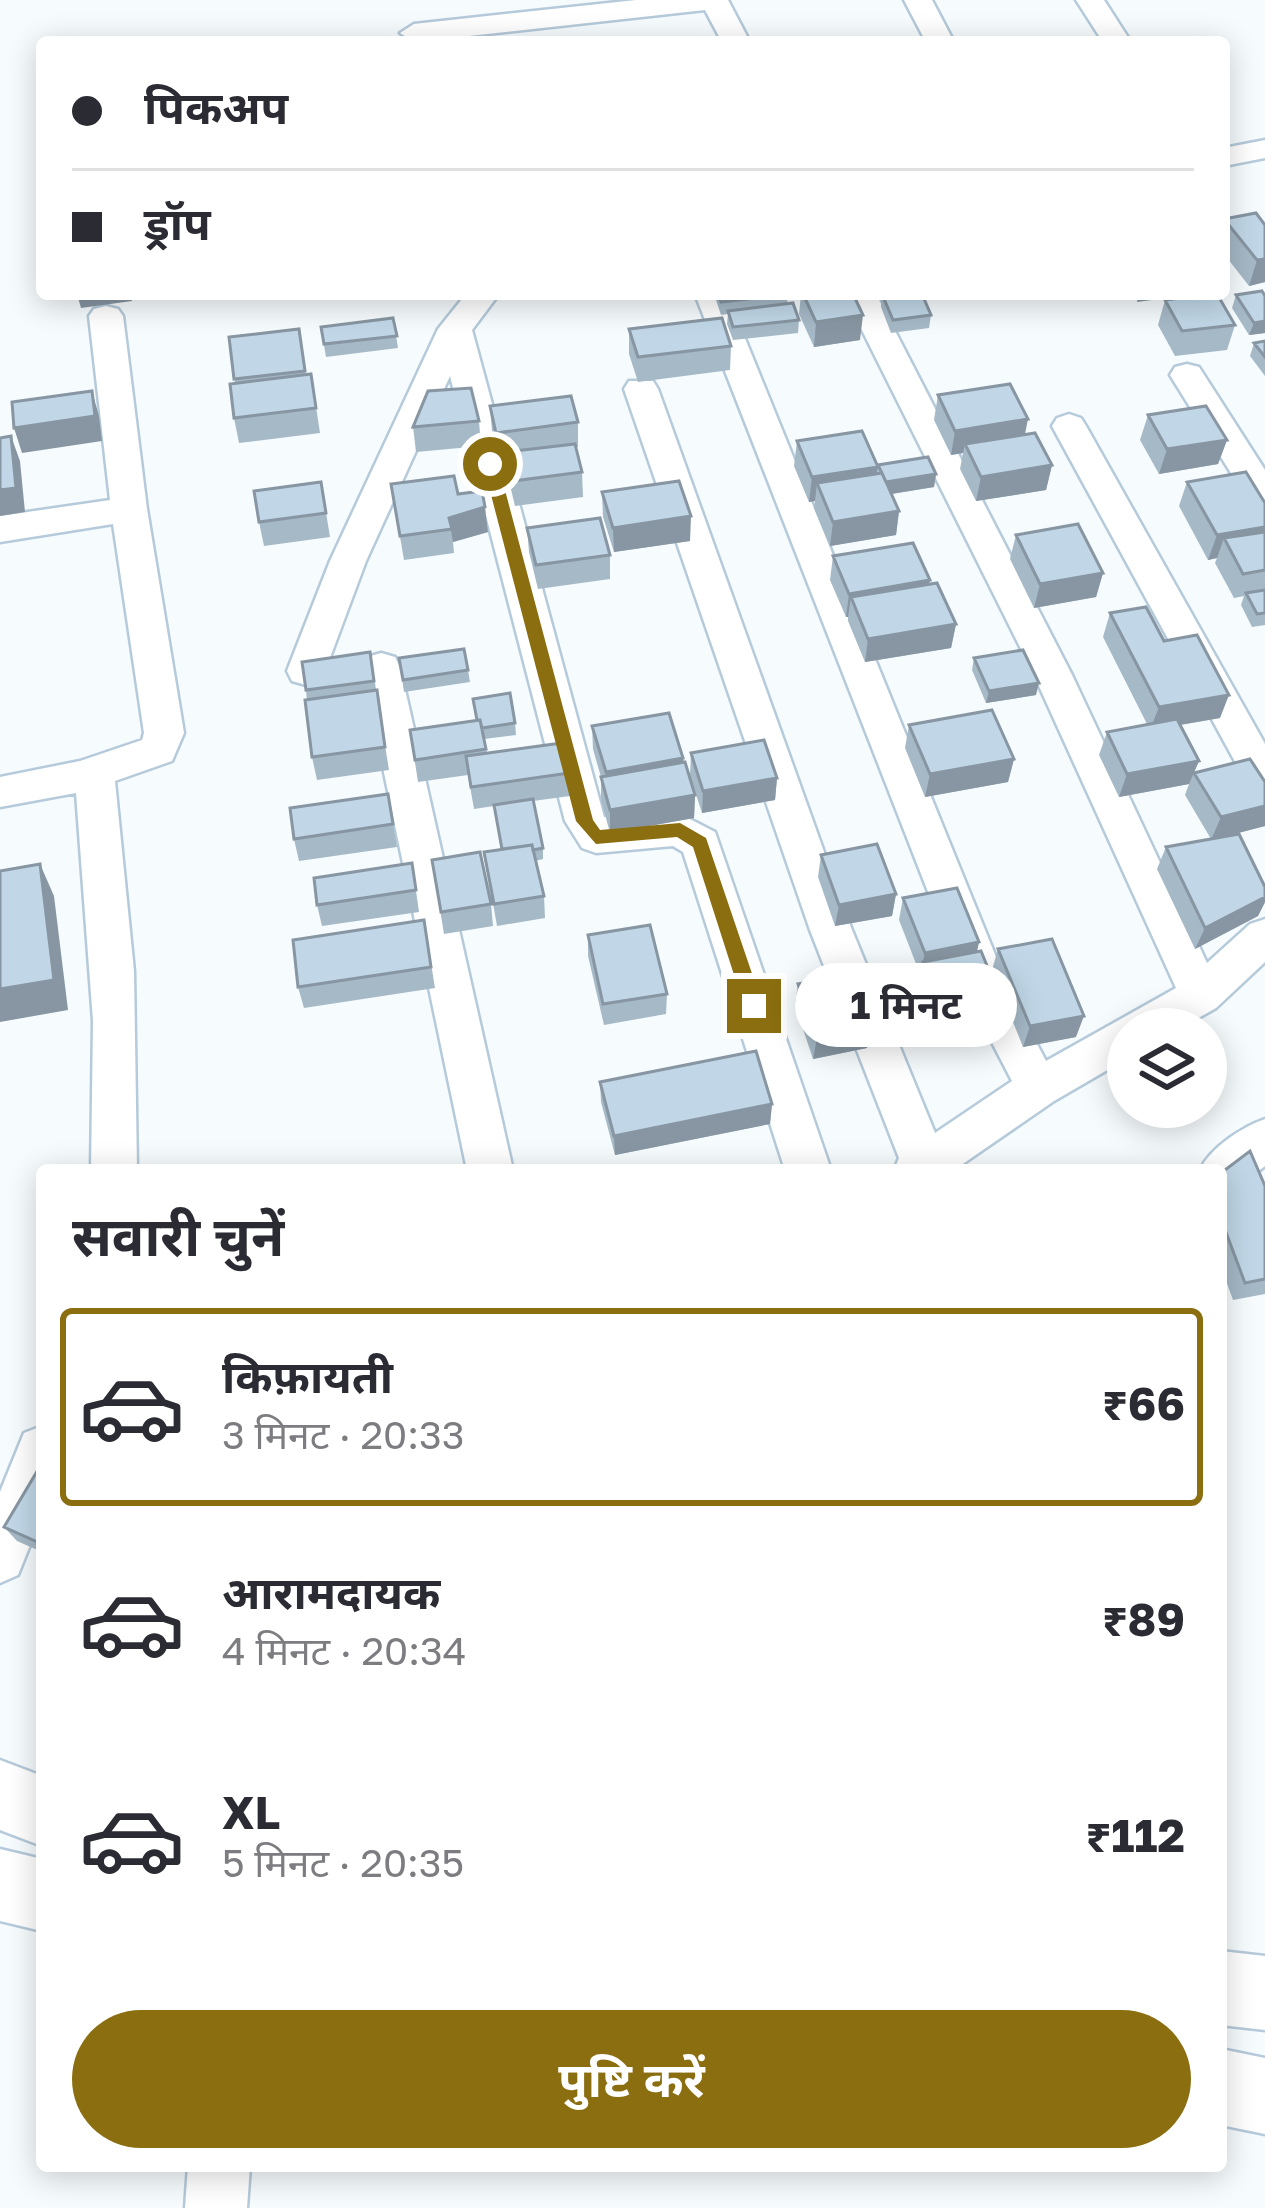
<!DOCTYPE html>
<html lang="hi">
<head>
<meta charset="utf-8">
<style>
	:root { --surface:#fff; --page:#f7f7f7; --text:#2b2b33; --muted:#7c7c81; --line:#e1e1e2; --accent:#8a6e10 }
	body { margin:0; font-family:"Golos Text","Noto Sans Devanagari",sans-serif; background:var(--page); color:var(--text); height:100vh; display:flex; flex-direction:column; font-size:45px; white-space:nowrap }
	* { box-sizing:border-box; margin:0 }
	p { font-size:39px; color:var(--muted) }
	.icon { flex:none; width:66px; height:66px; fill:none; stroke:currentColor; stroke-width:2; stroke-linecap:round; stroke-linejoin:round }
	.map { position:relative; flex:1; overflow:hidden }
	.panel { position:absolute; left:36px; top:1164px; width:1191px; height:1008px; display:flex; flex-direction:column; background:var(--surface); border-radius:12px; box-shadow:0 6px 30px #0003 }
	.panel>* { flex:none }
	.guide { position:absolute; left:36px; top:36px; width:1194px; height:264px; border-radius:12px; box-shadow:0 6px 30px #0003; display:grid; align-content:center; height:264px; padding:0 36px; background:var(--surface) }
	.tools { position:absolute; left:1107px; top:1008px; display:grid; gap:24px }
	.tools a { display:grid; place-items:center; width:120px; height:120px; border-radius:50%; background:var(--surface); box-shadow:0 6px 30px #0003; font-size:60px }
	.end { position:absolute; width:54px; height:54px; margin:-27px; border:15px solid #8a6e10; background:#fff; box-shadow:0 0 0 6px #fff }
	.from { border-radius:50% }
	.bubble { position:absolute; height:84px; border-radius:42px; background:var(--surface); box-shadow:0 6px 30px #0003; font-size:39px; font-weight:700; line-height:84px; text-align:center }
	.guide b { display:flex; align-items:center; gap:42px; height:114px; font-size:45px }
	.guide b+b { border-top:3px solid var(--line) }
	.guide i { width:30px; height:30px; background:var(--text) }
	ul { padding:0; list-style:none }
	li { display:flex; align-items:center; gap:36px; height:198px; margin:0 24px 18px; padding:0 12px; border:6px solid transparent; border-radius:12px }
	li div { flex:1 }
	li b { display:block; font-size:45px }
	li em { font-style:normal; font-weight:700 }
	li.selected { border-color:var(--accent) }
	li>.icon { width:108px; height:108px; stroke-width:1.5 }
	h2 { padding:0 36px; font-size:54px; line-height:144px }
	.action { display:flex; gap:24px; margin-top:auto; padding:24px 36px }
	.action a { flex:1; height:138px; border-radius:72px; background:var(--accent); color:#fff; font-size:48px; font-weight:700; line-height:138px; text-align:center }
	.map>svg:first-child { display:block }
	.lines { fill:none; stroke-linecap:round; stroke-linejoin:round }
	.minor-casing { stroke:#b5cada; stroke-width:5 }
	.tertiary-casing { stroke:#b5cada; stroke-width:5 }
	.minor { fill:#fff; fill-rule:evenodd }
	.tertiary { fill:#fff; fill-rule:evenodd }
	.wall { fill:#a6b9c7 }
	.shaded-wall { fill:#8796a2 }
	.building { fill:#c1d7e7; stroke:#8796a2; stroke-width:3 }
	.route { fill:#8a6e10 }
</style>
</head>
<body>
<div class="map">
<svg width="1265" height="2208" viewBox="0 0 1265 2208">
	<rect width="100%" height="100%" fill="#f6fbfe"/>
	<g class="lines">
		<g class="minor-casing">
			<path id="minor" d="M636 0H728L750 42H722L705 10 414 42 400 33 414 24Z
				M904 0H932L954 42H926Z
				M1076 0H1104L1131 42H1103Z
				M1265 140V158L1224 166V148Z
				M466 294H499L472 330 604 817 680 814 715 832 831 1170H785L683 852 673 846 596 853 582 848 565 821 450 376 366 561 325 671 320 681 306 685 292 681 287 671 330 561 438 329Z
				M695 294H727L1013 999 1046 1061 1176 988 1034 675 844 294H876L1072 675 1207 963 1250 924 1265 919V962L1216 1008 1179 1029H1128V1058L1054 1101 954 1170H894L899 1158 810 930 624 389 629 381H653L658 389 852 930 935 1133 1012 1081 971 1002Z
				M106 306 118 309 123 316 147 509 184 733 172 761 115 781 134 971 137 1170H91L93 1021 76 793 0 807V777L80 761 142 740 144 733 113 524 0 542V516L110 500 89 316 94 309Z
				M1187 364 1199 367 1265 470V510L1252 507 1170 375 1175 367Z
				M1069 414 1081 418 1086 426 1265 744V795L1251 791 1052 426 1057 418Z
				M381 653 395 657 400 667 513 1170H467L362 667 367 657Z
				M1265 1119V1166L1237 1188 1221 1194V1170H1200C1210 1148 1242 1127 1265 1119Z
				M42 1426V1515L18 1575 0 1583V1492L24 1433Z
				M188 2166H250L247 2208H185Z"/>
		</g>
		<g class="tertiary-casing">
			<path id="tertiary" d="M0 1760 42 1776V1846L0 1830Z
				M0 1849 42 1859V1931L0 1921Z
				M1221 1951 1265 1956V2030L1221 2025Z
				M1221 2049 1265 2058V2134L1221 2125Z"/>
		</g>
		<use href="#minor" class="minor"/>
		<use href="#tertiary" class="tertiary"/>
	</g>
	<path class="wall" d="M1224 219 1265 225V282L1249 286 1224 254Z
		M714 294H788L787 304 799 320 798 333 733 340 727 324 728 314 721 315Z
		M801 294H853L860 340 814 347 799 314Z
		M882 294 931 315 929 328 891 333 881 307Z
		M1236 295 1265 296V333L1249 335 1232 308Z
		M1165 300 1235 325 1227 350 1175 356 1158 325Z
		M393 318 398 348 326 357 321 327Z
		M299 329 306 375 311 374 320 433 239 443 234 418 235 383 229 337Z
		M629 329 731 346 730 370 638 382 629 354Z
		M1265 341V376L1250 356 1254 343Z
		M938 395 1025 435 1052 465 1046 490 976 501 960 469 963 453 951 455 934 420Z
		M490 406 578 422V447H576L582 472 583 497 515 506 508 477 506 456 498 457 492 431Z
		M1148 415 1227 440 1218 464 1159 474 1140 440Z
		M479 421 481 446 416 452 413 427Z
		M797 441 877 474 878 465 936 474 934 487 892 494 899 511 896 535 830 546 814 508 815 501 809 502 794 466Z
		M321 482 330 537 264 546 259 522Z
		M1187 482 1265 503V625L1252 627 1241 605 1244 596 1234 598 1215 563 1217 558 1208 560 1179 506Z
		M391 484 458 494 488 532 453 542 454 553 404 560Z
		M602 492 690 541 614 552 603 517Z
		M527 528 610 555V579L538 589 529 552Z
		M1016 535 1103 573 1096 597 1034 608 1010 559Z
		M833 556 929 584 956 624 951 648 865 662 848 621V617H846L830 580Z
		M1110 613 1164 641 1220 718 1180 725 1199 761 1194 772 1265 782V826L1219 838 1265 887V902L1258 916 1195 949 1157 869 1166 847 1211 839 1185 795 1189 784 1119 797 1099 755 1107 732 1147 724 1103 637Z
		M370 652 389 770 317 780 312 757 306 690Z
		M399 658 468 670 470 682 404 692Z
		M974 658 1036 695 986 703 972 670Z
		M473 699 515 723 516 735 484 739 487 753 569 773 570 796 533 801 543 848V859L535 861 544 896 545 918 497 926 484 852 501 850 494 806 474 809 468 775 418 782 410 730 476 721Z
		M909 725 1014 759 1008 782 925 797 905 748Z
		M592 726 683 758 695 795 694 818 610 833 601 800V777L593 749Z
		M691 753 777 778 775 800 702 813 690 776Z
		M388 794 397 847 299 861 294 839Z
		M821 855 896 894 892 916 835 926 818 877Z
		M432 860 491 904 493 926 444 934Z
		M412 863 419 912 322 926 317 905Z
		M903 898 979 942 977 951 997 990 990 1011 933 1022 918 983 920 974 899 920Z
		M424 920 435 988 304 1008 298 987Z
		M588 935 667 994 666 1014 604 1025 588 956Z
		M998 949 1076 1037 1023 1047 992 970Z
		M798 984 871 1028 867 1048 813 1059 795 1005Z
		M600 1082 772 1104 770 1124 615 1155 601 1102Z
		M1221 1173 1265 1186V1294L1233 1300 1221 1267Z
		M42 1463V1552L17 1541 4 1527Z"/>
	<path class="shaded-wall" d="M1265 259V282L1249 286 1257 260Z
		M77 294H131L132 301 81 308Z
		M1139 294H1160L1159 299 1137 302Z
		M863 315 860 340 814 347 816 322Z
		M1265 321V333L1249 335 1254 323Z
		M92 391 99 416 102 441 22 453 14 428Z
		M1028 419 1023 444H965L963 453 951 455 955 431Z
		M11 436 20 461 25 512 0 516V490Z
		M1227 440 1218 464 1159 474 1167 449Z
		M1052 465 1046 490 976 501 981 477Z
		M878 467 874 491 817 483 815 501 809 502 812 477Z
		M936 474 934 487 884 495 886 482Z
		M485 507 488 532 453 542 449 518Z
		M899 511 896 535 830 546 833 522Z
		M691 516 690 541 614 552 613 528Z
		M1265 527V550L1224 538 1217 558 1208 560 1217 535Z
		M1103 573 1096 597 1034 608 1040 584Z
		M930 580 925 604 851 597 848 617H846L849 594Z
		M956 624 951 648 865 662 868 639Z
		M1039 683 1036 695 986 703 989 691Z
		M1229 695 1220 718 1150 730 1159 707Z
		M683 758V781L606 795V772Z
		M1014 759 1008 782 925 797 930 774Z
		M1199 761 1189 784 1119 797 1127 774Z
		M777 778 775 800 702 813 703 791Z
		M695 795 694 818 610 833V810Z
		M1265 806V826L1211 840 1221 817Z
		M40 864 54 896 68 1010 0 1022V989Z
		M896 894 892 916 835 926 839 905Z
		M1265 897V902L1258 916 1195 949 1205 928Z
		M979 942 974 964 923 962 920 974 925 953Z
		M997 990 990 1011 933 1022 939 1001Z
		M1084 1016 1076 1037 1023 1047 1030 1026Z
		M871 1028 867 1048 813 1059 817 1038Z
		M772 1104 770 1124 615 1155 614 1136Z"/>
	<path class="building" d="M1256 213 1265 225V259L1257 260 1224 219Z
		M1262 291 1265 296V321L1254 323 1236 295Z
		M718 294H788L721 302Z
		M803 294H853L863 315 816 322Z
		M882 294H922L931 315 893 320Z
		M1212 294H1217L1235 325 1182 331 1165 300Z
		M793 303 799 320 733 327 728 311Z
		M393 318 397 336 324 344 321 327Z
		M722 318 731 346 638 357 629 329Z
		M299 329 305 371 234 379 229 337Z
		M1265 341V357L1254 343Z
		M311 374 316 408 234 418 230 384Z
		M1010 384 1028 419 955 431 938 395Z
		M471 388 479 421 413 427 428 391Z
		M92 391 95 416 14 428 12 402Z
		M571 396 578 422 496 433 490 406Z
		M1206 406 1227 440 1167 449 1148 415Z
		M862 431 878 467 812 477 797 441Z
		M1035 433 1052 465 981 477 965 444Z
		M11 436 16 488 0 490V438Z
		M575 444 582 472 513 481 506 452Z
		M928 457 936 474 886 482 878 465Z
		M1246 472 1265 503V527L1217 535 1187 482Z
		M882 473 899 511 833 522 817 483Z
		M454 476 458 494 482 491 485 507 449 518 452 529 400 536 391 484Z
		M679 481 691 516 613 528 602 492Z
		M321 482 326 513 259 522 254 491Z
		M600 518 610 555 536 565 527 528Z
		M1078 524 1103 573 1040 584 1016 535Z
		M1265 532V570L1243 574 1224 538Z
		M913 543 930 580 849 594 833 556Z
		M937 583 956 624 868 639 851 597Z
		M1265 590V613L1257 614 1246 593Z
		M1146 607 1164 641 1197 635 1229 695 1159 707 1110 613Z
		M464 649 468 670 403 680 399 658Z
		M1023 650 1039 683 989 691 974 658Z
		M370 652 374 681 306 690 302 662Z
		M377 690 385 747 312 757 305 700Z
		M510 693 515 723 482 728 480 720H477L473 699Z
		M992 710 1014 759 930 774 909 725Z
		M669 713 683 758 606 772 592 726Z
		M1177 719 1199 761 1127 774 1107 732Z
		M480 720 486 749 415 760 410 730Z
		M764 740 777 778 703 791 691 753Z
		M562 743 569 773 471 787 466 756Z
		M1250 759 1265 782V806L1221 817 1194 773Z
		M685 762 695 795 610 810 601 777Z
		M388 794 393 824 294 839 290 808Z
		M533 799 543 848 533 850 532 845 502 849 494 805Z
		M1239 834 1265 887V897L1205 928 1166 847Z
		M877 844 896 894 839 905 821 855Z
		M532 845 544 896 494 904 484 852Z
		M480 852 491 904 441 912 432 860Z
		M412 863 416 890 317 905 314 878Z
		M40 864 54 980 0 989V871Z
		M957 888 979 942 925 953 903 898Z
		M424 920 431 967 298 987 293 940Z
		M650 925 667 994 603 1004 588 935Z
		M1052 939 1084 1016 1030 1026 998 949Z
		M981 951 997 990 939 1001 923 962Z
		M852 974 871 1028 817 1038 798 984Z
		M756 1051 772 1104 614 1136 600 1082Z
		M1250 1151 1265 1186V1279L1245 1283 1221 1219V1173Z
		M42 1463V1544L4 1527Z"/>
	<path class="route" d="M490 458 498 464 593 820 600 830 680 823 706 838 763 1006 761 1012 754 1014 744 1006 693 847 677 837 596 844 576 821 483 464Z"/>
</svg>
<div class="tools">
<a><svg class="icon" aria-label="layers" viewBox="0 0 24 24"><path d="M12 4l9 5-9 5-9-5zM3 14l9 5 9-5"/></svg></a>
</div>
<i class="end from" style="left:490px;top:464px"></i>
<i class="end" style="left:754px;top:1006px"></i>
<div class="bubble" style="left:795px;top:963px;width:222px">1 मिनट</div>
<div class="guide">
<b><i class="from"></i>पिकअप</b>
<b><i></i>ड्रॉप</b>
</div>
<section class="panel">
<h2>सवारी चुनें</h2>
<ul>
<li class="selected"><svg class="icon" aria-label="car" viewBox="0 0 24 24"><path d="M5 17H2v-5l4-1 3-4h7l3 4 3 1v5h-3M9 17h6M6 11h13"/><circle cx="7" cy="17" r="2"/><circle cx="17" cy="17" r="2"/></svg><div><b>किफ़ायती</b><p>3 मिनट · 20:33</p></div><em>₹66</em></li>
<li><svg class="icon" aria-label="car" viewBox="0 0 24 24"><path d="M5 17H2v-5l4-1 3-4h7l3 4 3 1v5h-3M9 17h6M6 11h13"/><circle cx="7" cy="17" r="2"/><circle cx="17" cy="17" r="2"/></svg><div><b>आरामदायक</b><p>4 मिनट · 20:34</p></div><em>₹89</em></li>
<li><svg class="icon" aria-label="car" viewBox="0 0 24 24"><path d="M5 17H2v-5l4-1 3-4h7l3 4 3 1v5h-3M9 17h6M6 11h13"/><circle cx="7" cy="17" r="2"/><circle cx="17" cy="17" r="2"/></svg><div><b>XL</b><p>5 मिनट · 20:35</p></div><em>₹112</em></li>
</ul>
<div class="action"><a>पुष्टि करें</a></div>
</section>
</div>
</body>
</html>
